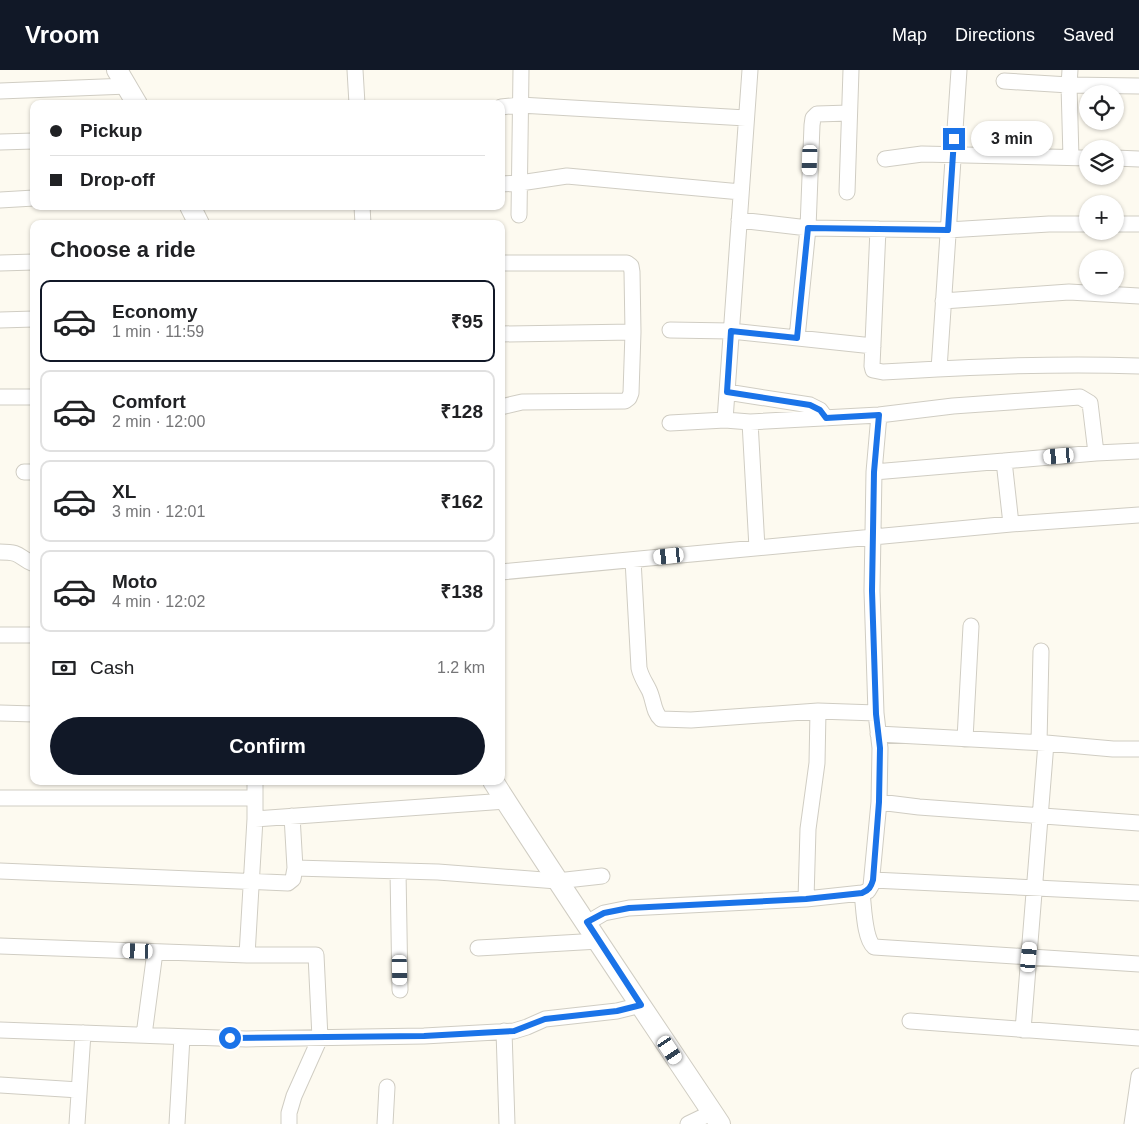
<!DOCTYPE html>
<html lang="en">
<head>
<meta charset="utf-8">
<style>
	:root { --surface:#fff; --page:#f6f6f6; --text:#202124; --muted:#757577; --line:#e0e0e0; --accent:#111827 }
	body { margin:0; font-family:Arial,sans-serif; background:var(--page); color:var(--text); height:100vh; display:flex; flex-direction:column; font-size:19px; white-space:nowrap }
	* { box-sizing:border-box; margin:0 }
	p { font-size:16px; color:var(--muted) }
	.icon { flex:none; width:28px; height:28px; fill:none; stroke:currentColor; stroke-width:2; stroke-linecap:round; stroke-linejoin:round }
	.map { position:relative; flex:1; overflow:hidden }
	.panel { position:absolute; left:30px; top:150px; width:475px; height:565px; display:flex; flex-direction:column; background:var(--surface); border-radius:10px; box-shadow:0 1px 4px #0004 }
	.panel>* { flex:none }
	.guide { position:absolute; left:30px; top:30px; width:475px; height:110px; border-radius:10px; box-shadow:0 1px 4px #0004; display:grid; align-content:center; height:110px; padding:0 20px; background:var(--surface) }
	.tools { position:absolute; left:1079px; top:15px; display:grid; gap:10px }
	.tools a { display:grid; place-items:center; width:45px; height:45px; border-radius:50%; background:var(--surface); box-shadow:0 1px 4px #0004; font-size:25px }
	.end { position:absolute; width:22px; height:22px; margin:-11px; border:6px solid #1a73e8; background:#fff; box-shadow:0 0 0 2px #fff }
	.from { border-radius:50% }
	.bubble { position:absolute; height:35px; border-radius:18px; background:var(--surface); box-shadow:0 1px 4px #0004; font-size:16px; font-weight:600; line-height:35px; text-align:center }
	.car { position:absolute; width:15px; height:30px; margin:-15px -8px; border-radius:6px; box-shadow:0 0 4px 1px #0007; background:linear-gradient(#fff 24%,#345 0 40%,#fff 0 76%,#345 0 86%,#fff 0) }
	.guide b { display:flex; align-items:center; gap:18px; height:48px; font-size:19px }
	.guide b+b { border-top:1px solid var(--line) }
	.guide i { width:12px; height:12px; background:var(--text) }
	ul { padding:0; list-style:none }
	li { display:flex; align-items:center; gap:15px; height:82px; margin:0 10px 8px; padding:0 10px; border:2px solid var(--line); border-radius:10px }
	li div { flex:1 }
	li b { display:block; font-size:19px }
	li em { font-style:normal; font-weight:600 }
	li.current { border-color:var(--accent) }
	li>.icon { width:45px; height:45px; stroke-width:1.5 }
	h2 { padding:0 20px; font-size:22px; line-height:60px }
	.pay { display:flex; align-items:center; gap:12px; height:55px; padding:0 20px; font-size:19px }
	.pay p { margin-inline-start:auto }
	.action { display:flex; gap:10px; margin-top:auto; padding:10px 20px }
	.action a { flex:1; height:58px; border-radius:30px; background:var(--accent); color:#fff; font-size:20px; font-weight:600; line-height:58px; text-align:center }
	header { display:flex; align-items:center; gap:30px; box-sizing:border-box; height:70px; padding:0 25px; background:var(--accent); color:#fff }
	header strong { font-size:24px }
	nav { display:flex; gap:28px; margin-inline-start:auto; font-size:18px }
	.map>svg:first-child { display:block }
	.lines { fill:none; stroke-linecap:round; stroke-linejoin:round }
	.minor-casing { stroke:#d0cdc3; stroke-width:17 }
	.major-casing { stroke:#d0cdc3; stroke-width:22 }
	.minor { stroke:#fff; stroke-width:15 }
	.major { stroke:#fff; stroke-width:20 }
	.route { stroke:#1a73e8; stroke-width:6 }
</style>
</head>
<body>
<header>
<strong>Vroom</strong>
<nav><a>Map</a><a>Directions</a><a>Saved</a></nav>
</header>
<div class="map">
<svg width="1139" height="1054" viewBox="0 0 1139 1054">
	<rect width="100%" height="100%" fill="#fdfaf0"/>
	<g class="lines">
		<g class="minor-casing">
			<path id="minor" d="M355 0 357 34
				M750 0 725 350 750 352 757 478
				M1004 11 1069 15 1070 0
				M0 21 128 16
				M501 37 520 35 746 48
				M0 72 34 71
				M1071 88 1069 15 1139 16
				M1115 88 1139 89
				M885 89 922 84 1088 88
				M501 114 520 113 567 106 741 122
				M847 122 851 0
				M0 130 34 128
				M362 136 363 154
				M519 145 521 0
				M739 150 808 158 948 160 1049 154H1088
				M1115 154H1139
				M878 159 872 296 873 300 883 302C969 297 1054 293 1139 296
				M0 193 34 192
				M501 193H627L631 196 632 202 633 262 631 323 629 328 625 331 522 332 501 337
				M943 231 1069 222 1139 226
				M0 250 34 249
				M670 260 731 261 873 276
				M501 264 633 262
				M797 268 808 158 812 55 813 48 817 44 849 43
				M939 299 959 0
				M727 322 810 335 820 340 826 348
				M0 327H34
				M750 352 879 345 953 336 1080 327 1090 333 1096 383
				M670 353 725 350
				M24 402H34
				M874 402 1004 391
				M1011 454 1004 391 1096 383 1139 381
				M0 482C23 482 17 487 34 494
				M633 490 639 598C641 607 645 612 649 620 654 630 653 642 661 649L691 650 818 641 876 643
				M501 502 1011 454 1139 445
				M0 565H34
				M0 643 34 644
				M878 664 1046 673 1113 679H1139
				M965 669 971 556
				M1039 673 1041 581
				M0 728H255
				M879 732 919 737 1139 753
				M255 749 506 731
				M295 798 438 802 557 811 602 806
				M0 801 288 813 293 809 295 798 292 746
				M398 801 400 920
				M873 810 1139 823
				M862 823C864 837 864 868 874 877L1139 894
				M806 829 808 759 817 693 818 641
				M587 853 604 843 629 838 806 829 862 823 868 821 871 816 879 732 880 678 876 643 872 521 874 402 879 345
				M0 876 247 885 255 749V711
				M478 878 599 871
				M247 885H316L320 968 294 1026 289 1043V1054
				M910 951 1139 968
				M0 960 246 969 424 966 514 961 527 957 545 949 617 941 641 935
				M1023 960 1046 673
				M504 961 507 1054
				M144 965 155 882
				M0 1015 79 1020
				M77 1054 83 963
				M177 1054 182 967
				M385 1054 387 1017
				M688 1054 713 1042
				M1132 1054 1139 1006"/>
		</g>
		<g class="major-casing">
			<path id="major" d="M117 0 137 34
				M190 136 199 154
				M493 711C567 827 644 940 720 1054"/>
		</g>
		<use href="#minor" class="minor"/>
		<use href="#major" class="major"/>
	</g>
	<g class="lines">
		<path class="route" d="M230 968 424 966 514 961 545 949 617 941 641 935 587 852 604 843 629 838 806 829 862 823C869 820 871 817 873 810L879 732 880 678 876 644 872 521 874 402 879 345 826 348 820 340 810 335 727 322 731 261 797 268 808 158 948 160 954 69"/>
	</g>
</svg>
<div class="tools">
<a><svg class="icon" aria-label="locate" viewBox="0 0 24 24"><circle cx="12" cy="12" r="6"/><path d="M12 2v4M12 18v4M2 12h4M18 12h4"/></svg></a>
<a><svg class="icon" aria-label="layers" viewBox="0 0 24 24"><path d="M12 4l9 5-9 5-9-5zM3 14l9 5 9-5"/></svg></a>
<a>+</a>
<a>−</a>
</div>
<i class="end from" style="left:230px;top:968px"></i>
<i class="end" style="left:954px;top:69px"></i>
<div class="bubble" style="left:971px;top:51px;width:82px">3 min</div>
<i class="car" style="left:810px;top:90px;rotate:182deg"></i>
<i class="car" style="left:1059px;top:386px;rotate:265deg"></i>
<i class="car" style="left:669px;top:486px;rotate:264deg"></i>
<i class="car" style="left:138px;top:881px;rotate:272deg"></i>
<i class="car" style="left:1029px;top:887px;rotate:5deg"></i>
<i class="car" style="left:400px;top:900px;rotate:179deg"></i>
<i class="car" style="left:670px;top:980px;rotate:146deg"></i>
<div class="guide">
<b><i class="from"></i>Pickup</b>
<b><i></i>Drop-off</b>
</div>
<section class="panel">
<h2>Choose a ride</h2>
<ul>
<li class="current"><svg class="icon" aria-label="car" viewBox="0 0 24 24"><path d="M5 17H2v-5l4-1 3-4h7l3 4 3 1v5h-3M9 17h6M6 11h13"/><circle cx="7" cy="17" r="2"/><circle cx="17" cy="17" r="2"/></svg><div><b>Economy</b><p>1 min · 11:59</p></div><em>₹95</em></li>
<li><svg class="icon" aria-label="car" viewBox="0 0 24 24"><path d="M5 17H2v-5l4-1 3-4h7l3 4 3 1v5h-3M9 17h6M6 11h13"/><circle cx="7" cy="17" r="2"/><circle cx="17" cy="17" r="2"/></svg><div><b>Comfort</b><p>2 min · 12:00</p></div><em>₹128</em></li>
<li><svg class="icon" aria-label="car" viewBox="0 0 24 24"><path d="M5 17H2v-5l4-1 3-4h7l3 4 3 1v5h-3M9 17h6M6 11h13"/><circle cx="7" cy="17" r="2"/><circle cx="17" cy="17" r="2"/></svg><div><b>XL</b><p>3 min · 12:01</p></div><em>₹162</em></li>
<li><svg class="icon" aria-label="car" viewBox="0 0 24 24"><path d="M5 17H2v-5l4-1 3-4h7l3 4 3 1v5h-3M9 17h6M6 11h13"/><circle cx="7" cy="17" r="2"/><circle cx="17" cy="17" r="2"/></svg><div><b>Moto</b><p>4 min · 12:02</p></div><em>₹138</em></li>
</ul>
<div class="pay"><svg class="icon" aria-label="cash" viewBox="0 0 24 24"><path d="M3 7h18v10H3z"/><circle cx="12" cy="12" r="2"/></svg>Cash<p>1.2 km</p></div>
<div class="action"><a>Confirm</a></div>
</section>
</div>
</body>
</html>
